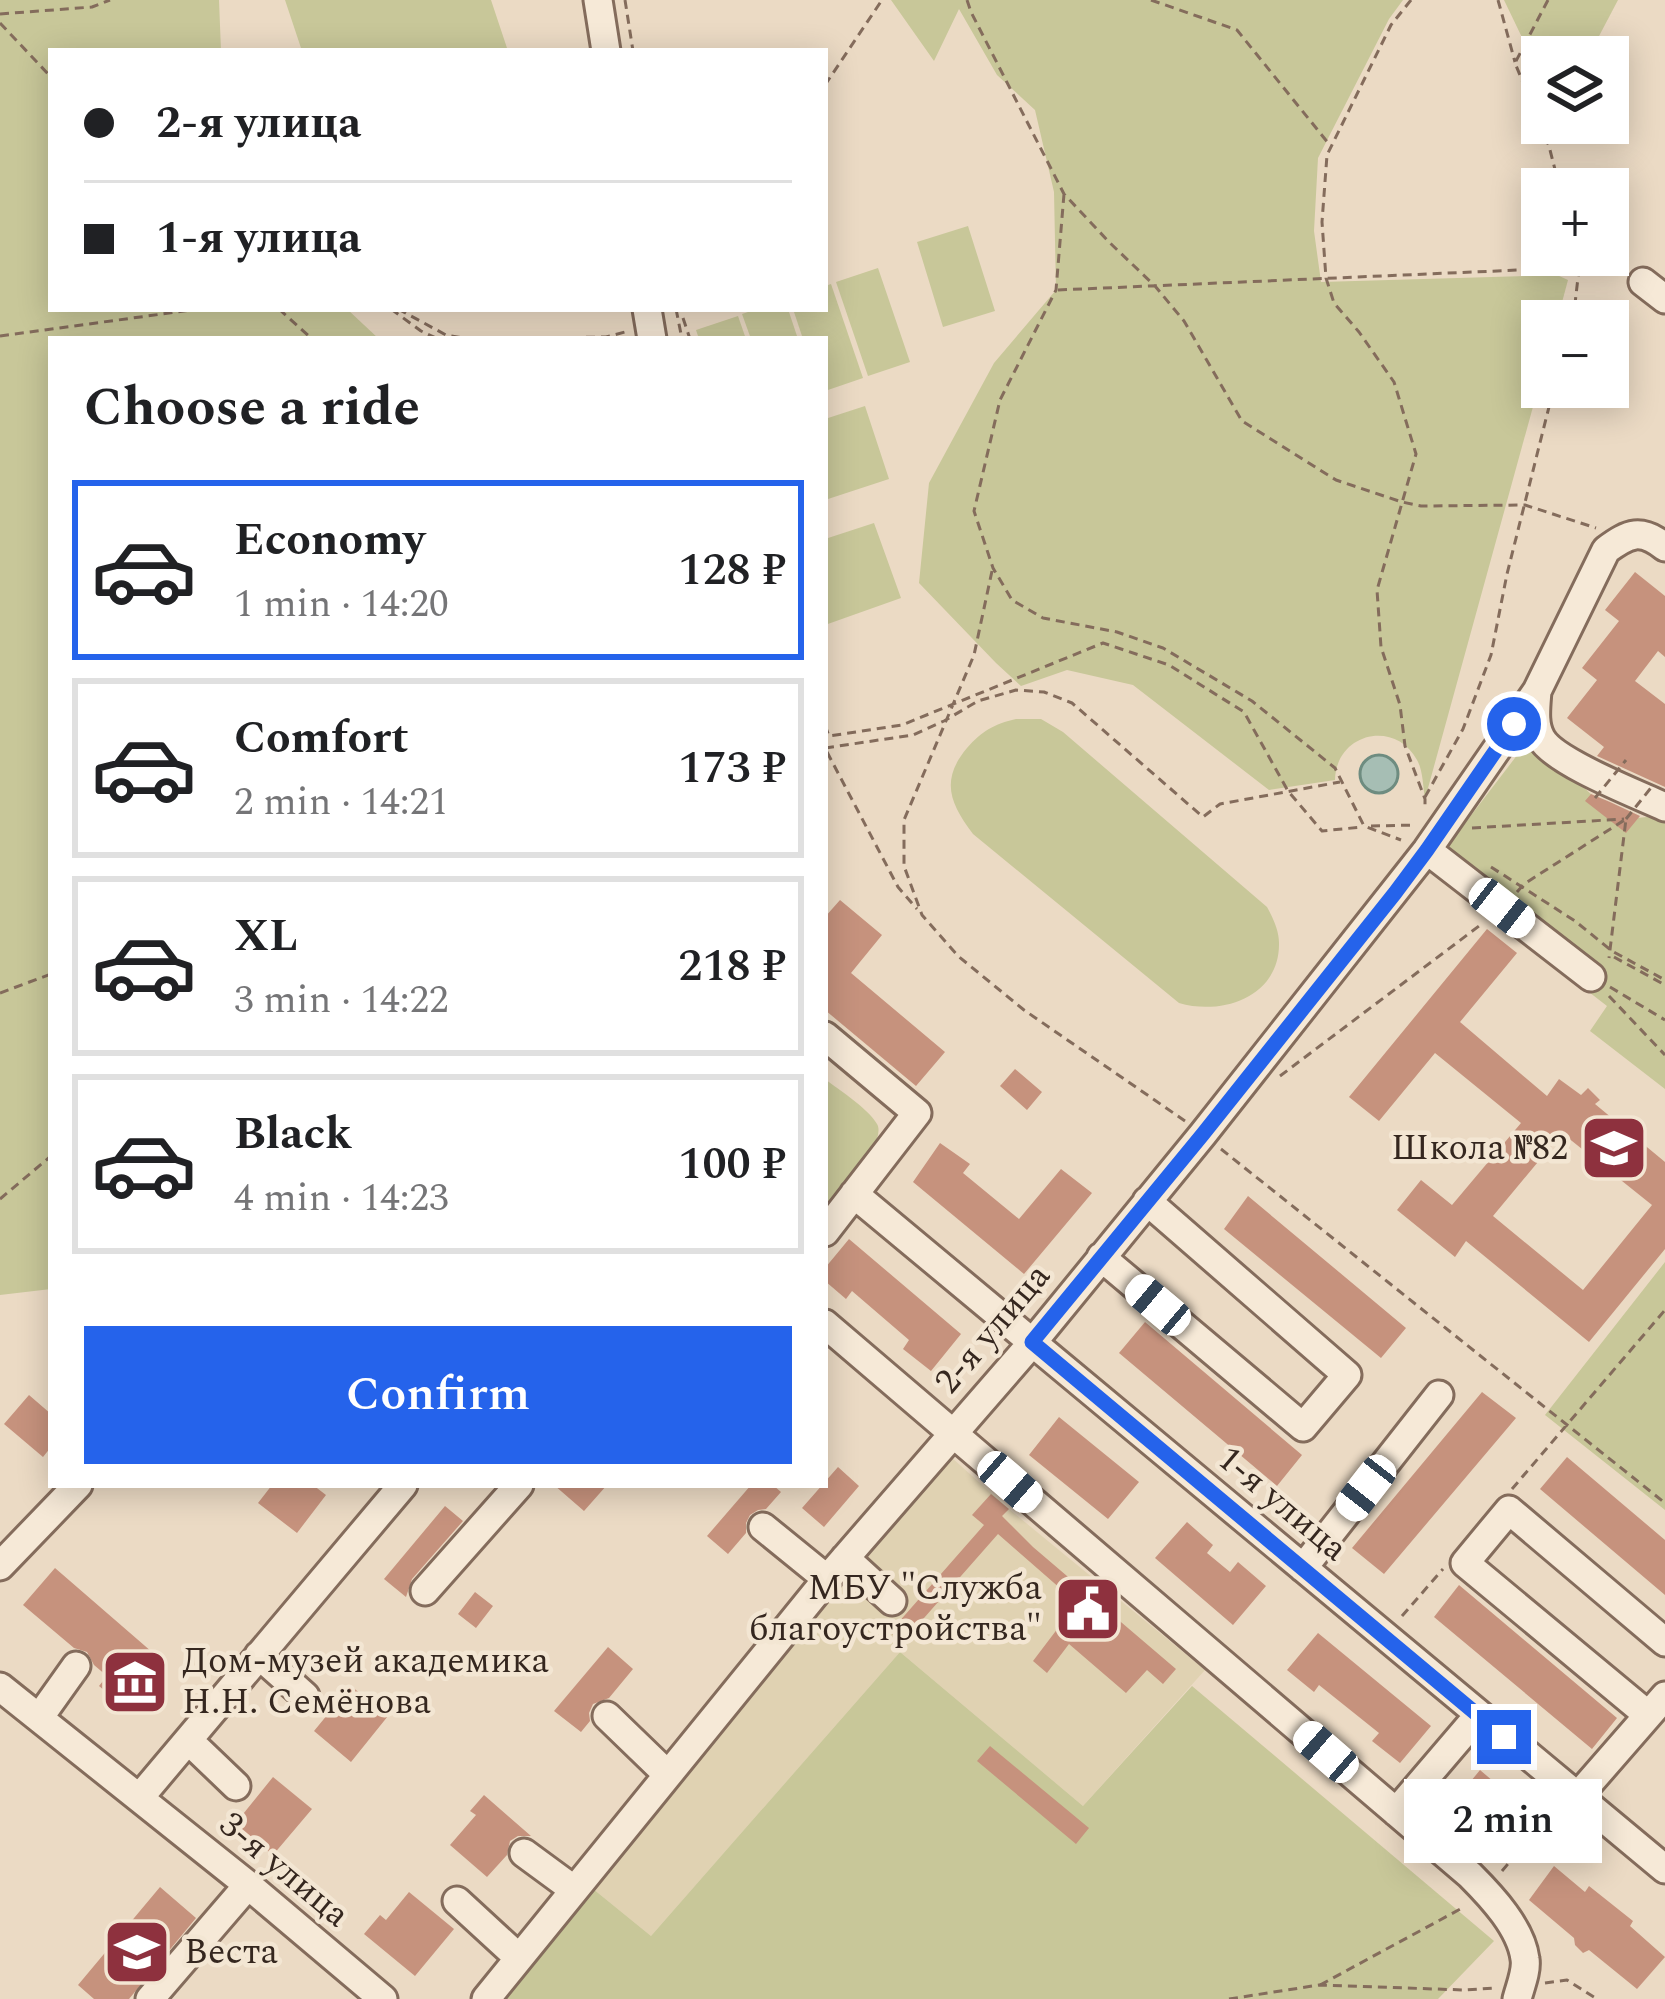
<!DOCTYPE html>
<html lang="en">
<head>
<meta charset="utf-8">
<style>
	:root { --surface:#fff; --page:#f2f2f2; --text:#202124; --muted:#757577; --line:#e0e0e0; --accent:#2563eb }
	body { margin:0; font-family:Spectral,serif; background:var(--page); color:var(--text); height:100vh; display:flex; flex-direction:column; font-size:45px; white-space:nowrap }
	* { box-sizing:border-box; margin:0 }
	p { font-size:39px; color:var(--muted) }
	.icon { flex:none; width:66px; height:66px; fill:none; stroke:currentColor; stroke-width:2; stroke-linecap:round; stroke-linejoin:round }
	.map { position:relative; flex:1; overflow:hidden }
	.drawer { position:absolute; left:48px; top:336px; width:780px; height:1152px; display:flex; flex-direction:column; background:var(--surface); border-radius:0px; box-shadow:0 6px 30px #0003 }
	.drawer>* { flex:none }
	.hud { position:absolute; left:48px; top:48px; width:780px; height:264px; border-radius:0px; box-shadow:0 6px 30px #0003; display:grid; align-content:center; height:264px; padding:0 36px; background:var(--surface) }
	.fabs { position:absolute; left:1521px; top:36px; display:grid; gap:24px }
	.fabs a { display:grid; place-items:center; width:108px; height:108px; border-radius:0px; background:var(--surface); box-shadow:0 6px 30px #0003; font-size:60px }
	.end { position:absolute; width:54px; height:54px; margin:-27px; border:15px solid #2563eb; background:#fff; box-shadow:0 0 0 6px #fff }
	.from { border-radius:50% }
	.bubble { position:absolute; height:84px; border-radius:0px; background:var(--surface); box-shadow:0 6px 30px #0003; font-size:39px; font-weight:600; line-height:84px; text-align:center }
	.car { position:absolute; width:36px; height:72px; margin:-36px -18px; border-radius:15px; box-shadow:0 0 9px 3px #0007; background:linear-gradient(#fff 24%,#345 0 40%,#fff 0 76%,#345 0 86%,#fff 0) }
	.hud b { display:flex; align-items:center; gap:42px; height:114px; font-size:45px }
	.hud b+b { border-top:3px solid var(--line) }
	.hud i { width:30px; height:30px; background:var(--text) }
	ul { padding:0; list-style:none }
	li { display:flex; align-items:center; gap:36px; height:180px; margin:0 24px 18px; padding:0 12px; border:6px solid var(--line); border-radius:0px }
	li div { flex:1 }
	li b { display:block; font-size:45px }
	li em { font-style:normal; font-weight:600 }
	li.current { border-color:var(--accent) }
	li>.icon { width:108px; height:108px; stroke-width:1.5 }
	h2 { padding:0 36px; font-size:54px; line-height:144px }
	.button { display:flex; gap:24px; margin-top:auto; padding:24px 36px }
	.button a { flex:1; height:138px; border-radius:0px; background:var(--accent); color:#fff; font-size:48px; font-weight:600; line-height:138px; text-align:center }
	.map>svg:first-child { display:block }
	.farmland { fill:#e0d2b2 }
	.green { fill:#c8c799 }
	.water { fill:#a6beb4; stroke:#6e8c80; stroke-width:3 }
	.building { fill:#c6927d; fill-rule:evenodd }
	.lines { fill:none; stroke-linecap:round; stroke-linejoin:round }
	.minor-casing { stroke:#846c5c; stroke-width:33 }
	.path { stroke:#846c5c; stroke-width:3; stroke-dasharray:9 6; stroke-linecap:butt }
	.minor { stroke:#f6e9d7; stroke-width:27 }
	.path-bridge { stroke:#846c5c; stroke-width:3; stroke-dasharray:9 6; stroke-linecap:butt }
	.route { stroke:#2563eb; stroke-width:15 }
	.labels { text-anchor:middle; dominant-baseline:central; stroke-width:9; stroke-linejoin:round; paint-order:stroke }
	.poi-label { font-size:36px; fill:#35271f; stroke:#f3e6d3; text-anchor:end }
	.street-label { font-size:36px; fill:#35271f; stroke:#f3e6d3 }
</style>
</head>
<body>
<div class="map">
<svg width="1665" height="1999" viewBox="0 0 1665 1999">
	<rect width="100%" height="100%" fill="#ebdac4"/>
	<path class="farmland" d="M951 1457 1009 1509 1205 1670 1083 1806 900 1652 651 1936 587 1884Z"/>
	<path class="green" d="M0 0H219L221 51H51V309H347L379 339H51V1289L0 1295Z
		M285 0H491L508 51H302Z
		M891 0H1403L1389 19 1318 158 1314 231 1321 282 1557 275 1568 280 1557 321H1542V374L1425 799C1423 787 1423 770 1417 760 1395 719 1336 733 1335 780L1269 790 1133 685 1067 670 1021 686 996 663 919 583 929 483 994 363 1056 290 1054 192 1035 110 997 75 959 9 934 61Z
		M1504 0H1618L1588 57H1542V79Z
		M968 226 995 311 943 327 917 242Z
		M878 268 910 362 868 376 836 282Z
		M831 284 863 378 825 391V339H803L793 309H825V286Z
		M757 309H788L798 339H751L742 314Z
		M738 316 746 339H699L696 330Z
		M865 406 889 479 825 500V419Z
		M874 523 901 598 825 625V539Z
		M1016 719H1041L1063 732 1267 907C1273 918 1279 930 1279 943 1280 996 1223 1016 1179 1003L973 834C950 804 940 780 967 748 982 731 994 724 1016 719Z
		M1531 737 1595 798 1626 819 1647 817 1665 822V1089L1590 1031 1607 1006 1430 869Z
		M825 1079C839 1090 869 1109 877 1124 888 1142 837 1197 825 1214Z
		M1665 1262V1510L1545 1415Z
		M900 1652 1083 1806 1192 1686 1494 1941 1438 1999H487L587 1884 651 1936Z"/>
	<path class="water" d="M1360 774a19 19 0 1 1 38 0a19 19 0 1 1-38 0Z"/>
	<path class="building" d="M1635 572 1665 596V657L1658 651 1635 681 1665 704V787L1597 756 1604 747 1567 718 1597 680 1582 668 1619 621 1605 610Z
		M1591 794 1610 802 1640 816 1626 833 1585 801Z
		M840 900 882 935 851 973 945 1052 916 1086 825 1010V917Z
		M1487 929 1517 953 1460 1022 1547 1096 1559 1079 1581 1095 1588 1088 1600 1100 1595 1104 1665 1162V1249L1589 1342 1466 1241 1455 1257 1397 1210 1421 1180 1452 1205 1521 1123 1435 1053 1379 1121 1349 1097ZM1562 1133 1652 1205 1583 1290 1493 1216Z
		M1015 1069 1042 1092 1027 1110 1000 1086Z
		M940 1143 970 1164 963 1173 1019 1219 1061 1169 1092 1193 1024 1274 913 1182Z
		M1248 1196 1406 1328 1381 1358 1224 1229Z
		M849 1239 961 1334 931 1371 903 1349 909 1340 852 1291 846 1299 825 1281V1268Z
		M1145 1322 1302 1455 1277 1486 1119 1353Z
		M1482 1392 1516 1418 1384 1574 1352 1548Z
		M29 1395 51 1414V1447L43 1457 4 1424Z
		M1059 1417 1139 1482 1108 1519 1029 1455Z
		M1567 1457 1665 1540V1595L1540 1489Z
		M838 1467 859 1486 824 1527 802 1508Z
		M272 1485H313L326 1495 297 1533 258 1503Z
		M554 1485H607L584 1511Z
		M751 1485H773L781 1492 766 1509 758 1510 750 1515 746 1523V1533L728 1554 707 1536Z
		M991 1494 1009 1509 1002 1516 1033 1547 1176 1669 1163 1684 1147 1670 1126 1693 1069 1644 1047 1673 1033 1661 1077 1603 998 1534 902 1643 890 1632 984 1525 972 1515Z
		M445 1506 463 1521 412 1579 406 1597 384 1579Z
		M1187 1522 1213 1545 1207 1553 1230 1572 1238 1562 1266 1586 1233 1625 1155 1558Z
		M55 1568 167 1665 129 1711 99 1686 107 1676 94 1665 87 1652 74 1648 23 1605Z
		M1459 1585 1617 1718 1592 1749 1434 1617Z
		M475 1592 493 1606 476 1628 458 1614Z
		M1318 1633 1431 1726 1400 1763 1372 1741 1379 1733 1319 1685 1314 1692 1287 1670Z
		M608 1647 633 1669 609 1698 593 1704 589 1713 590 1721 581 1732 554 1711Z
		M351 1686 388 1716 351 1762 314 1731Z
		M990 1746 1089 1828 1076 1844 977 1761Z
		M1480 1770 1521 1805 1495 1836 1453 1803Z
		M273 1777 312 1809 273 1855 235 1824Z
		M484 1795 531 1836H518L510 1841 507 1855 487 1877 450 1845 476 1815 470 1811Z
		M1554 1866 1585 1892 1589 1886 1633 1921 1630 1926 1665 1957 1637 1989 1589 1950 1583 1953 1575 1945 1574 1938 1529 1900Z
		M160 1887 196 1918 129 1999H94L78 1985Z
		M409 1892 454 1929 415 1976 364 1934 380 1915 386 1920Z"/>
	<g class="lines">
		<g class="minor-casing">
			<path id="minor" d="M598 0 606 51
				M1643 282 1665 299
				M647 309 652 339
				M1665 547C1641 528 1629 533 1606 550L1537 691C1536 706 1533 724 1541 738 1554 762 1637 794 1665 807
				M1427 850 1591 977
				M825 1036 917 1113 825 1232
				M854 1194 1665 1869
				M1101 1257 1303 1427 1347 1375 1147 1201
				M825 1324 1470 1875C1492 1897 1521 1928 1525 1959 1527 1971 1520 1987 1517 1999
				M763 1527 827 1579
				M845 1558 892 1601
				M0 1566 78 1485
				M1303 1568 1439 1395
				M425 1591 519 1485
				M259 1655 305 1696
				M0 1687 248 1885 383 1999
				M1648 1715 1465 1563 1509 1510 1665 1642
				M607 1716 667 1774
				M39 1718 76 1666
				M188 1740 236 1786
				M140 1797 403 1485
				M1577 1797 1665 1696
				M1396 1812 1478 1716
				M524 1853 573 1889
				M457 1901 519 1958
				M150 1999 248 1885
				M486 1999 827 1579 1032 1343 1203 1134 1427 850 1537 691"/>
		</g>
		<path class="path" d="M625 0 633 51
			M967 0 971 12 1064 194 1109 242 1155 286 1184 321 1242 421 1336 480 1402 502 1421 506 1525 505 1596 528
			M1151 0 1237 30 1329 144
			M1411 0 1391 25 1327 155 1322 222 1326 278 1334 303 1359 332 1394 382 1416 454 1377 590 1381 647 1400 705 1405 746 1425 799V809
			M1498 0 1515 62
			M1548 0 1515 63 1549 146 1560 189
			M0 14 92 7 110 0
			M0 23 51 77
			M825 85 882 0
			M1064 194 1056 290 1000 400 974 511 993 568 1012 600 1043 618 1117 632 1163 648 1252 701 1335 768 1364 826 1401 840
			M1058 290 1542 269 1624 272
			M279 309 312 339
			M391 309 421 331 438 339
			M398 309 446 335 469 339 606 337 625 332
			M676 309 682 339
			M683 318 690 339
			M1573 321 1579 269 1577 255
			M0 336 199 309
			M992 571 974 655 904 820V866L922 915 958 956 1024 1010 1185 1121
			M825 725 829 736 902 725 1103 643 1169 665 1244 712 1288 791 1322 831 1362 827
			M825 748 913 735 944 721 978 701 1016 690 1044 692 1072 703 1203 817 1220 804 1340 782
			M827 752 898 887 917 909
			M1425 797 1463 729 1491 655 1507 574 1554 387
			M1371 826 1416 825
			M1472 828 1624 819
			M1491 867 1575 921 1612 951 1665 980
			M1517 892 1524 884 1626 819 1609 958
			M1614 957 1665 985
			M1610 987 1665 1020
			M0 993 51 974
			M1609 996 1665 1055
			M1280 1076 1483 923
			M1221 1149 1665 1503
			M0 1199 51 1156
			M1512 1489 1665 1310
			M1402 1616 1443 1569
			M1502 1871 1553 1810
			M1545 1983 1567 1980 1597 1999
			M1320 1985 1464 1907
			M1229 1999 1319 1985 1464 1990 1494 1988"/>
		<use href="#minor" class="minor"/>
		<path class="path-bridge" d="M1595 798 1626 760
			M1626 819 1654 784"/>
	</g>
	<g class="lines">
		<path class="route" d="M1504 1737 1032 1342 1203 1134 1395 893 1427 850 1514 724"/>
	</g>
	<defs>
		<g id="school-square" transform="scale(3.45)"><rect x="-9" y="-9" width="18" height="18" rx="4" fill="#8e313e" stroke="#f3e6d3"/><path d="M0-5L7-2L0 1L-7-2ZM-4 1L0 2.5L4 1V4Q0 6-4 4Z" fill="#fff"/></g>
		<g id="civic-square" transform="scale(3.45)"><rect x="-9" y="-9" width="18" height="18" rx="4" fill="#8e313e" stroke="#f3e6d3"/><path d="M-.6-6.5H3V-4.5H.6V-3L4-1V1h2V6H-6V1h2V-1L-.6-3ZM-1.2 2.5V6h2.4V2.5Z" fill="#fff"/></g>
		<g id="museum-square" transform="scale(3.45)"><rect x="-9" y="-9" width="18" height="18" rx="4" fill="#8e313e" stroke="#f3e6d3"/><path d="M0-6L6-3V-2H-6V-3ZM-5-1h2V3h-2ZM-1-1h2V3h-2ZM3-1h2V3H3ZM-6 4H6V6H-6Z" fill="#fff"/></g>
	</defs>
	<g fill-rule="evenodd">
		<use href="#school-square" x="1614" y="1148"/>
		<use href="#civic-square" x="1088" y="1609"/>
		<use href="#museum-square" x="135" y="1682"/>
		<use href="#school-square" x="137" y="1952"/>
	</g>
	<g class="labels">
		<g class="poi-label">
			<text x="1568" y="1148">Школа №82</text>
			<text x="1042" y="1588">МБУ "Служба<tspan x="1042" dy="41">благоустройства"</tspan></text>
			<text x="182" y="1661" text-anchor="start">Дом-музей академика<tspan x="182" dy="41">Н.Н. Семёнова</tspan></text>
			<text x="184" y="1952" text-anchor="start">Веста</text>
		</g>
		<g class="street-label">
			<text transform="translate(993 1329) rotate(-50)">2-я улица</text>
			<text transform="translate(1282 1504) rotate(40)">1-я улица</text>
			<text transform="translate(284 1870) rotate(40)">3-я улица</text>
		</g>
	</g>
</svg>
<div class="fabs">
<a><svg class="icon" aria-label="layers" viewBox="0 0 24 24"><path d="M12 4l9 5-9 5-9-5zM3 14l9 5 9-5"/></svg></a>
<a>+</a>
<a>−</a>
</div>
<i class="end from" style="left:1514px;top:724px"></i>
<i class="end" style="left:1504px;top:1737px"></i>
<div class="bubble" style="left:1404px;top:1779px;width:198px">2 min</div>
<i class="car" style="left:1502px;top:908px;rotate:128deg"></i>
<i class="car" style="left:1158px;top:1305px;rotate:310deg"></i>
<i class="car" style="left:1010px;top:1482px;rotate:131deg"></i>
<i class="car" style="left:1366px;top:1488px;rotate:218deg"></i>
<i class="car" style="left:1326px;top:1752px;rotate:311deg"></i>
<div class="hud">
<b><i class="from"></i>2-я улица</b>
<b><i></i>1-я улица</b>
</div>
<section class="drawer">
<h2>Choose a ride</h2>
<ul>
<li class="current"><svg class="icon" aria-label="car" viewBox="0 0 24 24"><path d="M5 17H2v-5l4-1 3-4h7l3 4 3 1v5h-3M9 17h6M6 11h13"/><circle cx="7" cy="17" r="2"/><circle cx="17" cy="17" r="2"/></svg><div><b>Economy</b><p>1 min · 14:20</p></div><em>128 ₽</em></li>
<li><svg class="icon" aria-label="car" viewBox="0 0 24 24"><path d="M5 17H2v-5l4-1 3-4h7l3 4 3 1v5h-3M9 17h6M6 11h13"/><circle cx="7" cy="17" r="2"/><circle cx="17" cy="17" r="2"/></svg><div><b>Comfort</b><p>2 min · 14:21</p></div><em>173 ₽</em></li>
<li><svg class="icon" aria-label="car" viewBox="0 0 24 24"><path d="M5 17H2v-5l4-1 3-4h7l3 4 3 1v5h-3M9 17h6M6 11h13"/><circle cx="7" cy="17" r="2"/><circle cx="17" cy="17" r="2"/></svg><div><b>XL</b><p>3 min · 14:22</p></div><em>218 ₽</em></li>
<li><svg class="icon" aria-label="car" viewBox="0 0 24 24"><path d="M5 17H2v-5l4-1 3-4h7l3 4 3 1v5h-3M9 17h6M6 11h13"/><circle cx="7" cy="17" r="2"/><circle cx="17" cy="17" r="2"/></svg><div><b>Black</b><p>4 min · 14:23</p></div><em>100 ₽</em></li>
</ul>
<div class="button"><a>Confirm</a></div>
</section>
</div>
</body>
</html>
